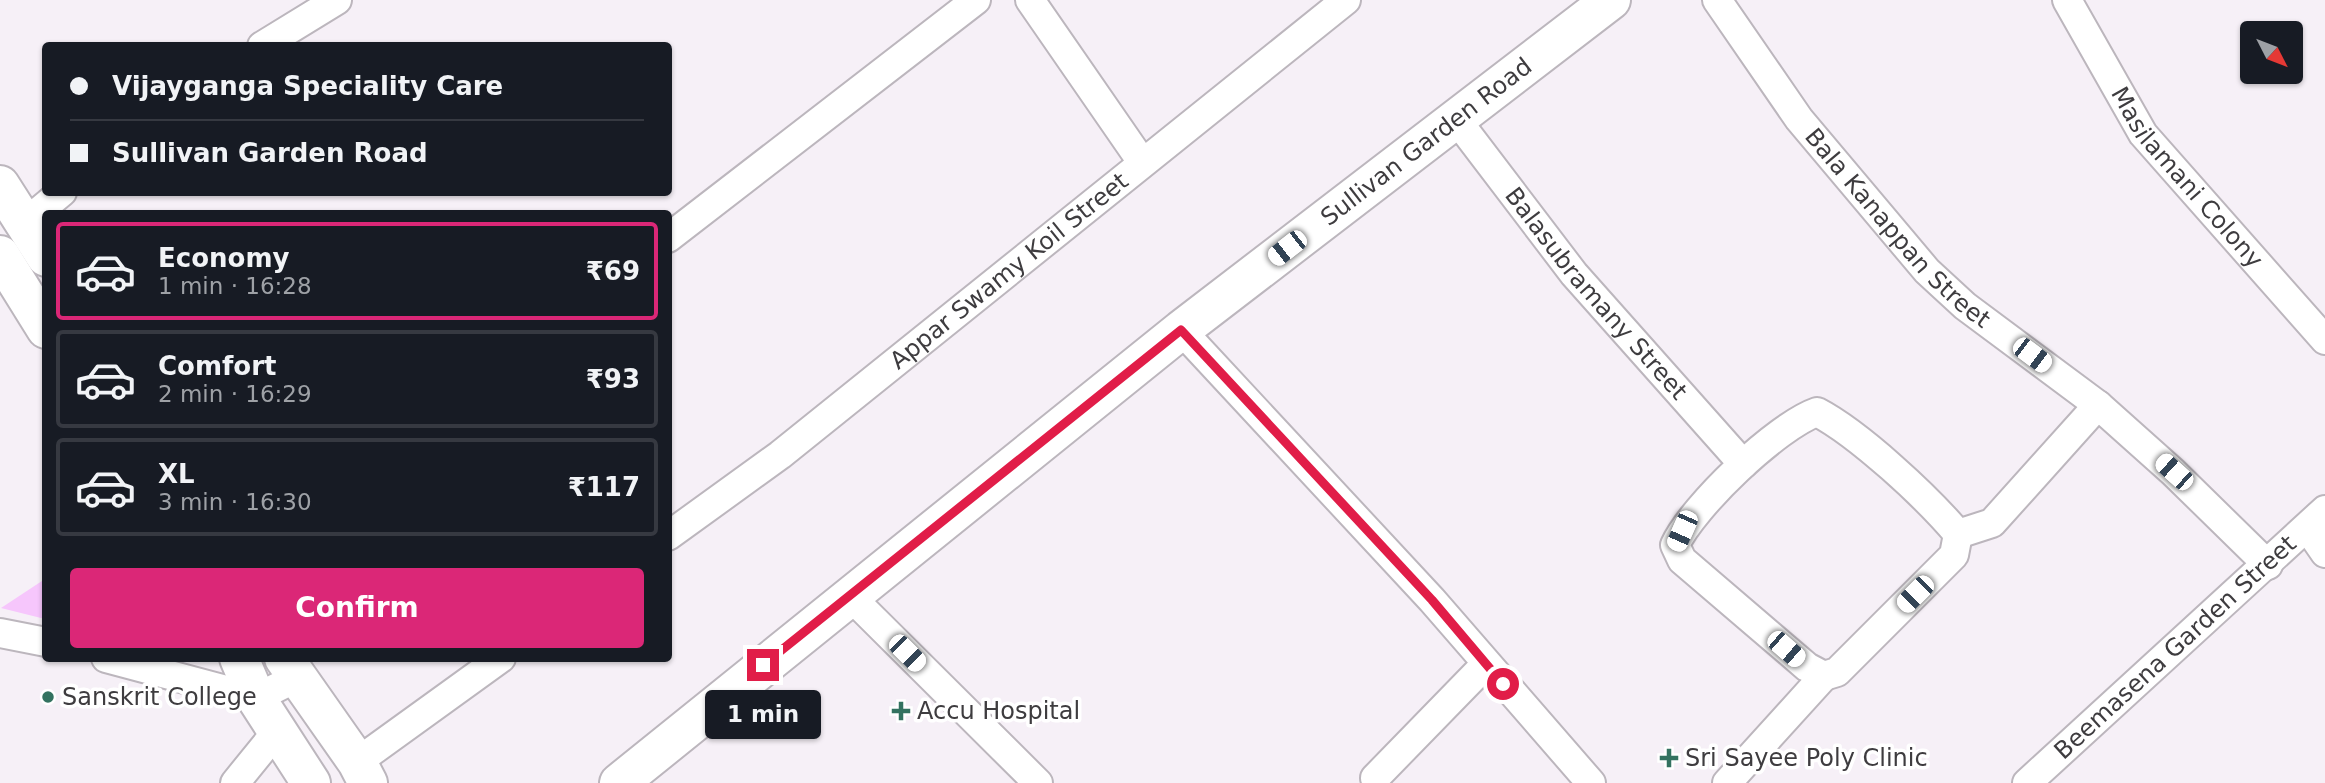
<!DOCTYPE html>
<html lang="en">
<head>
<meta charset="utf-8">
<style>
	:root { --surface:#171b24; --page:#20242c; --text:#f1f3f6; --muted:#9ea1a6; --line:#363941; --accent:#db2777 }
	body { margin:0; font-family:"DejaVu Sans",sans-serif; background:var(--page); color:var(--text); height:100vh; display:flex; flex-direction:column; font-size:26px; white-space:nowrap }
	* { box-sizing:border-box; margin:0 }
	p { font-size:23px; color:var(--muted) }
	.icon { flex:none; width:38px; height:38px; fill:none; stroke:currentColor; stroke-width:2; stroke-linecap:round; stroke-linejoin:round }
	.map { position:relative; flex:1; overflow:hidden }
	.sheet { position:absolute; left:42px; top:210px; width:630px; height:452px; display:flex; flex-direction:column; background:var(--surface); border-radius:7px; box-shadow:0 2px 5px #0004 }
	.sheet>* { flex:none }
	.banner { position:absolute; left:42px; top:42px; width:630px; height:154px; border-radius:7px; box-shadow:0 2px 5px #0004; display:grid; align-content:center; height:154px; padding:0 28px; background:var(--surface) }
	.needle { width:46px; rotate:132deg }
	.controls { position:absolute; left:2240px; top:21px; display:grid; gap:14px }
	.controls a { display:grid; place-items:center; width:63px; height:63px; border-radius:7px; background:var(--surface); box-shadow:0 2px 5px #0004; font-size:35px }
	.end { position:absolute; width:32px; height:32px; margin:-16px; border:9px solid #e11d48; background:#fff; box-shadow:0 0 0 4px #fff }
	.from { border-radius:50% }
	.bubble { position:absolute; height:49px; border-radius:7px; background:var(--surface); box-shadow:0 2px 5px #0004; font-size:23px; font-weight:600; line-height:49px; text-align:center }
	.car { position:absolute; width:21px; height:42px; margin:-21px -10px; border-radius:9px; box-shadow:0 0 5px 2px #0007; background:linear-gradient(#fff 24%,#345 0 40%,#fff 0 76%,#345 0 86%,#fff 0) }
	.banner b { display:flex; align-items:center; gap:24px; height:66px; font-size:26px }
	.banner b+b { border-top:2px solid var(--line) }
	.banner i { width:18px; height:18px; background:var(--text) }
	ul { padding:12px 0 0; list-style:none }
	li { display:flex; align-items:center; gap:21px; height:98px; margin:0 14px 10px; padding:0 14px; border:4px solid var(--line); border-radius:7px }
	li div { flex:1 }
	li b { display:block; font-size:26px }
	li em { font-style:normal; font-weight:600 }
	li.active { border-color:var(--accent) }
	li>.icon { width:63px; height:63px; stroke-width:1.5 }
	.cta { display:flex; gap:14px; margin-top:auto; padding:14px 28px }
	.cta a { flex:1; height:80px; border-radius:7px; background:var(--accent); color:#fff; font-size:28px; font-weight:600; line-height:80px; text-align:center }
	.map>svg:first-child { display:block }
	.green { fill:#f6c6fc }
	.lines { fill:none; stroke-linecap:round; stroke-linejoin:round }
	.street-casing { stroke:#bcb6bd; stroke-width:32 }
	.secondary-casing { stroke:#bcb6bd; stroke-width:42 }
	.street { stroke:#fff; stroke-width:28 }
	.secondary { stroke:#fff; stroke-width:38 }
	.route { stroke:#e11d48; stroke-width:9 }
	.poi-dot { fill:#337260; stroke:#fff; stroke-width:2.5 }
	.labels { text-anchor:middle; dominant-baseline:central; stroke-width:7; stroke-linejoin:round; paint-order:stroke }
	.street-label { font-size:24px; fill:#3e3c3f; stroke:#fff }
	.poi-label { font-size:24px; fill:#3e3c3f; stroke:#fff; text-anchor:start }
</style>
</head>
<body>
<div class="map">
<svg width="2325" height="783" viewBox="0 0 2325 783">
	<rect width="100%" height="100%" fill="#f6f0f7"/>
	<path class="green" d="M45 579V619L1 608Z"/>
	<g class="lines">
		<g class="street-casing">
			<g id="street">
				<path d="M1030 0 1142 162"/>
				<path id="s1" d="M1717 0 1799 119 1927 271 1965 306 2098 405 2173 472 2268 565"/>
				<path id="s2" d="M2067 0 2143 134 2325 340"/>
				<path d="M262 46 337 0"/>
				<path id="s3" d="M1456 119 1574 274 1743 464"/>
				<path d="M25 223 62 192"/>
				<path d="M668 238 976 0"/>
				<path d="M1181 330 1432 600 1591 783"/>
				<path d="M1817 412C1859 434 1927 497 1958 534L1954 555 1837 672 1824 676 1807 667 1682 560 1675 545C1693 506 1777 426 1817 412Z"/>
				<path d="M2319 516 2316 540 2325 553"/>
				<path d="M1958 534 1992 523 2098 405"/>
				<path id="s4" d="M668 536 780 455 1346 0"/>
				<path d="M851 597 1038 783"/>
				<path d="M0 633 46 642"/>
				<path d="M106 658 256 698 296 678"/>
				<path d="M357 762 501 658"/>
				<path d="M1375 778 1486 664"/>
				<path d="M235 783 278 730"/>
				<path d="M1727 783 1824 676"/>
				<path id="s5" d="M2027 783 2325 510"/>
			</g>
		</g>
		<g class="secondary-casing">
			<g id="secondary">
				<path d="M0 185 46 257"/>
				<path d="M0 255 46 329"/>
				<path d="M239 658 256 698 311 783"/>
				<path d="M284 658 357 762 368 783"/>
				<path id="s6" d="M619 783 1181 330 1611 0"/>
			</g>
		</g>
		<use href="#street" class="street"/>
		<use href="#secondary" class="secondary"/>
	</g>
	<g class="lines">
		<path class="route" d="M763 665 1181 330 1432 600 1503 684"/>
	</g>
	<g class="poi-dot">
		<circle cx="48" cy="697" r="7"/>
		<path d="M897.5 700.5h7v7h7v7h-7v7h-7v-7h-7v-7h7z"/>
		<path d="M1665.5 747.5h7v7h7v7h-7v7h-7v-7h-7v-7h7z"/>
	</g>
	<g class="labels">
		<g class="street-label">
			<text stroke="none"><textPath href="#s6" startOffset="1031">Sullivan Garden Road</textPath></text>
			<text stroke="none"><textPath href="#s2" startOffset="215">Masilamani Colony</textPath></text>
			<text stroke="none"><textPath href="#s1" startOffset="292">Bala Kanappan Street</textPath></text>
			<text stroke="none"><textPath href="#s4" startOffset="432">Appar Swamy Koil Street</textPath></text>
			<text stroke="none"><textPath href="#s3" startOffset="224">Balasubramany Street</textPath></text>
			<text stroke="none"><textPath href="#s5" startOffset="201">Beemasena Garden Street</textPath></text>
		</g>
		<g class="poi-label">
			<text x="62" y="697">Sanskrit College</text>
			<text x="917" y="711">Accu Hospital</text>
			<text x="1685" y="758">Sri Sayee Poly Clinic</text>
		</g>
	</g>
</svg>
<div class="controls">
<a><svg class="needle" viewBox="-14 -14 28 28"><path d="M0-13l5 13h-10z" fill="#e53935"/><path d="M0 13l5-13h-10z" fill="#9ea1a6"/></svg></a>
</div>
<i class="end from" style="left:1503px;top:684px"></i>
<i class="end" style="left:763px;top:665px"></i>
<div class="bubble" style="left:705px;top:690px;width:116px">1 min</div>
<i class="car" style="left:1287px;top:248px;rotate:232deg"></i>
<i class="car" style="left:2032px;top:355px;rotate:127deg"></i>
<i class="car" style="left:2174px;top:472px;rotate:312deg"></i>
<i class="car" style="left:1682px;top:531px;rotate:204deg"></i>
<i class="car" style="left:1915px;top:594px;rotate:225deg"></i>
<i class="car" style="left:1786px;top:649px;rotate:131deg"></i>
<i class="car" style="left:907px;top:653px;rotate:135deg"></i>
<div class="banner">
<b><i class="from"></i>Vijayganga Speciality Care</b>
<b><i></i>Sullivan Garden Road</b>
</div>
<section class="sheet">
<ul>
<li class="active"><svg class="icon" aria-label="car" viewBox="0 0 24 24"><path d="M5 17H2v-5l4-1 3-4h7l3 4 3 1v5h-3M9 17h6M6 11h13"/><circle cx="7" cy="17" r="2"/><circle cx="17" cy="17" r="2"/></svg><div><b>Economy</b><p>1 min · 16:28</p></div><em>₹69</em></li>
<li><svg class="icon" aria-label="car" viewBox="0 0 24 24"><path d="M5 17H2v-5l4-1 3-4h7l3 4 3 1v5h-3M9 17h6M6 11h13"/><circle cx="7" cy="17" r="2"/><circle cx="17" cy="17" r="2"/></svg><div><b>Comfort</b><p>2 min · 16:29</p></div><em>₹93</em></li>
<li><svg class="icon" aria-label="car" viewBox="0 0 24 24"><path d="M5 17H2v-5l4-1 3-4h7l3 4 3 1v5h-3M9 17h6M6 11h13"/><circle cx="7" cy="17" r="2"/><circle cx="17" cy="17" r="2"/></svg><div><b>XL</b><p>3 min · 16:30</p></div><em>₹117</em></li>
</ul>
<div class="cta"><a>Confirm</a></div>
</section>
</div>
</body>
</html>
